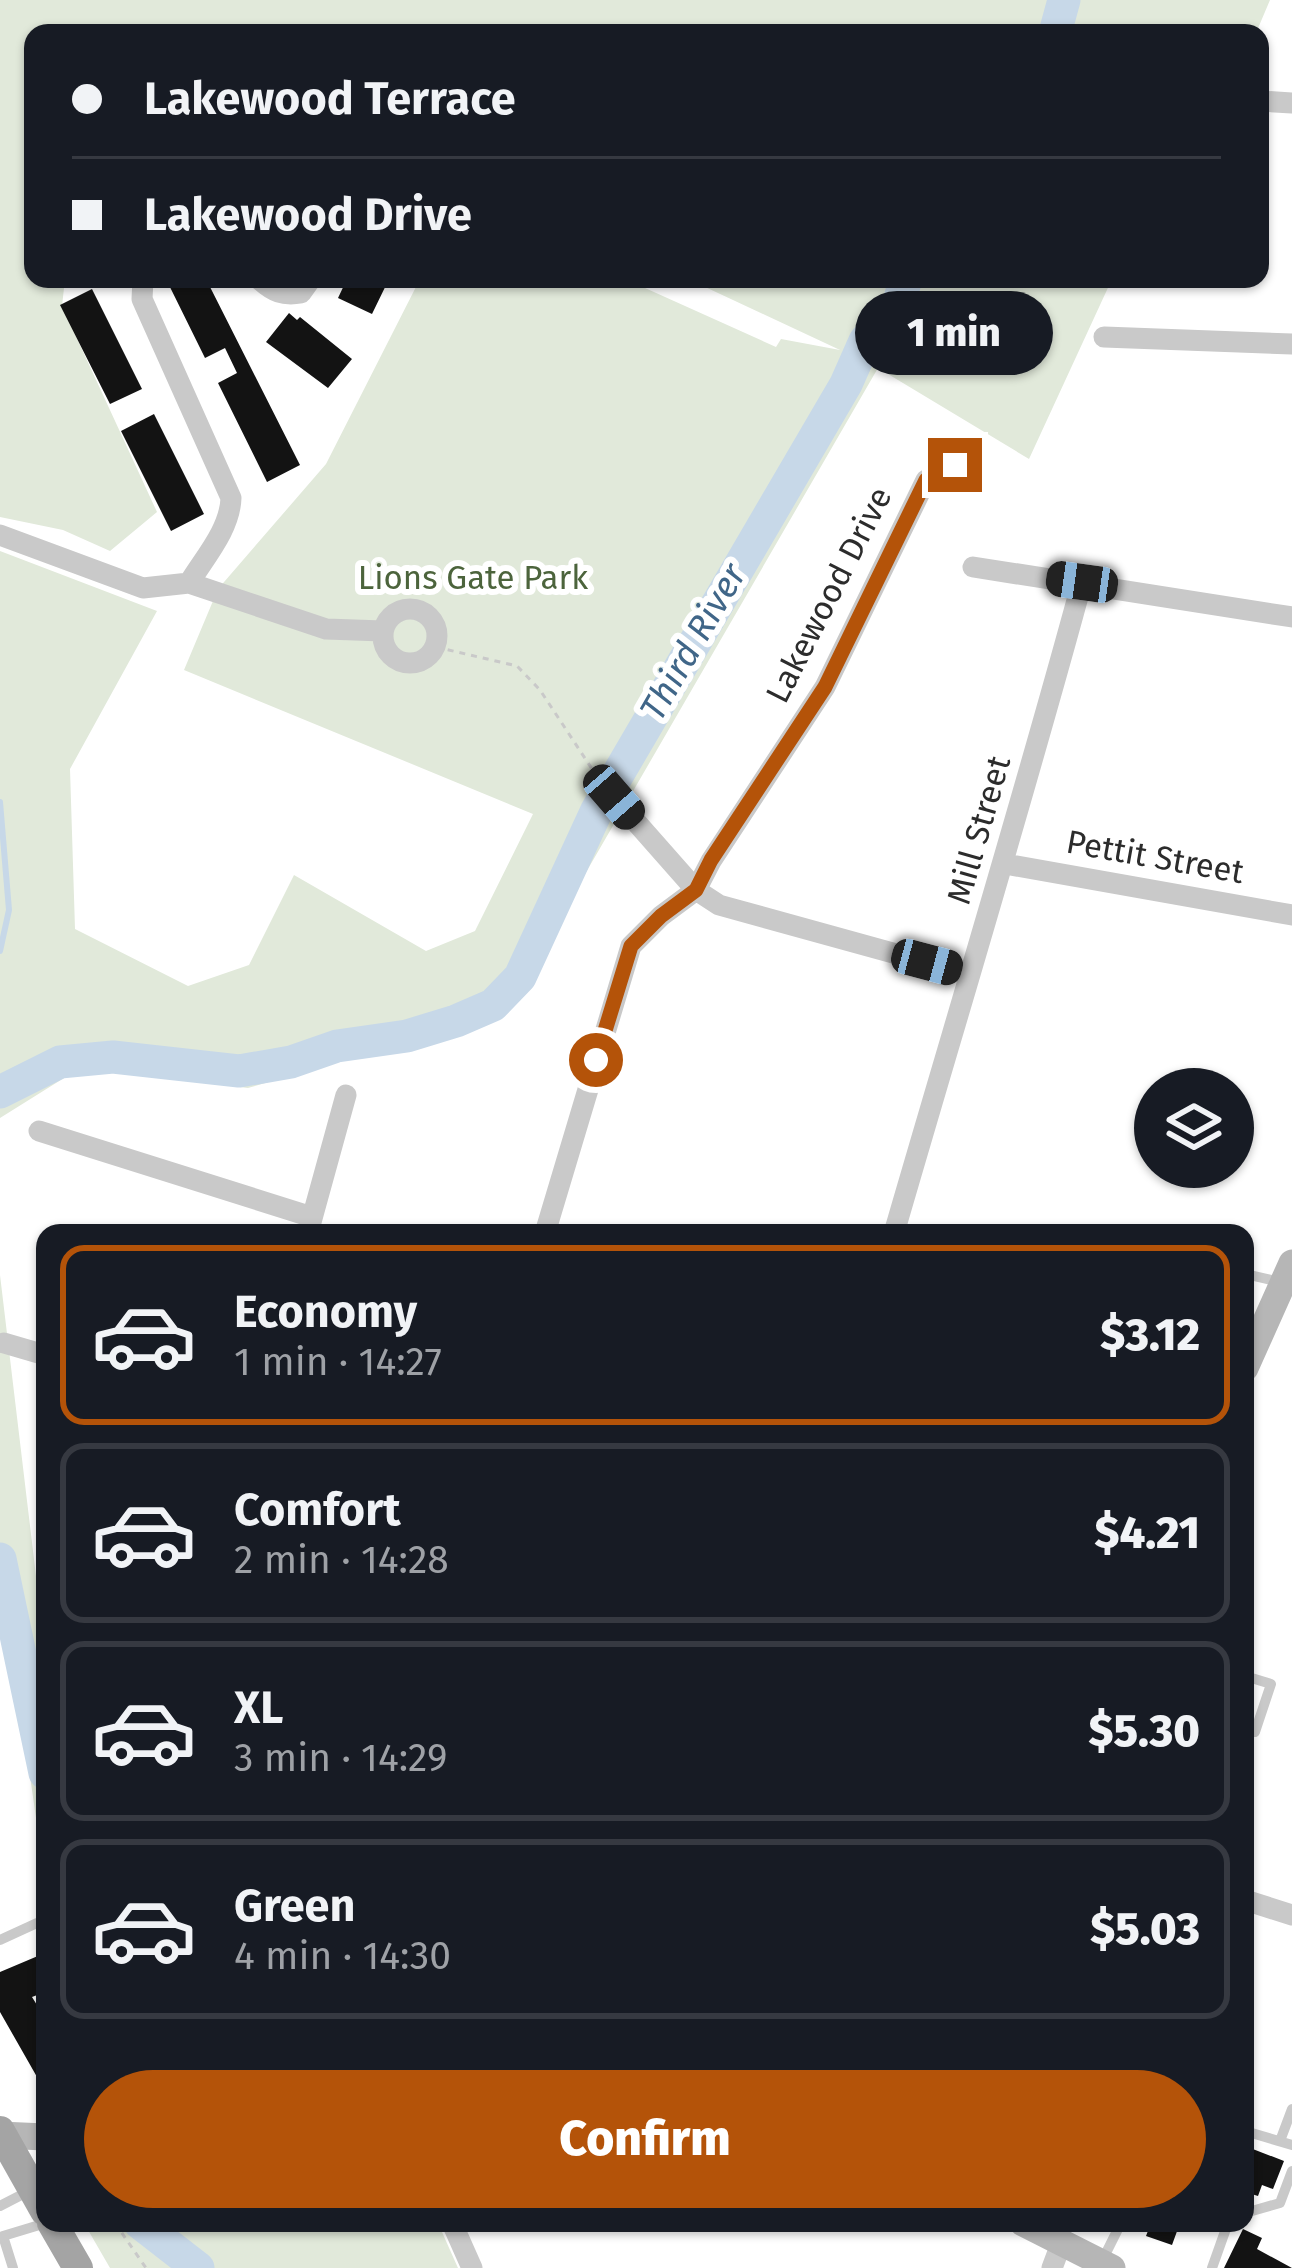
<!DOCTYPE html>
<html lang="en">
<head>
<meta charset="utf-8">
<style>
	:root { --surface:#171b24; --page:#20242c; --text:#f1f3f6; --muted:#9ea1a6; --line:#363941; --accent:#b45309 }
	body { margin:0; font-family:"Fira Sans",sans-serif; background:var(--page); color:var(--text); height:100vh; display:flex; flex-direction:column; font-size:45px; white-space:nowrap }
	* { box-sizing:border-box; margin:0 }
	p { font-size:39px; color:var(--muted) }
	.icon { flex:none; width:66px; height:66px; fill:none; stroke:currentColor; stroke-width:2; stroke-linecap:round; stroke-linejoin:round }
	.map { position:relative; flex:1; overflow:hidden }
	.side { position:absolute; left:36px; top:1224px; width:1218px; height:1008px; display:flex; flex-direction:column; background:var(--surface); border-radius:24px; box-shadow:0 3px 9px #0004 }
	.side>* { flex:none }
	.guide { position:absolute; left:24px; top:24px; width:1245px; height:264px; border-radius:24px; box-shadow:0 3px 9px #0004; display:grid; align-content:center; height:264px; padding:0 48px; background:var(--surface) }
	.controls { position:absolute; left:1134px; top:1068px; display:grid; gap:24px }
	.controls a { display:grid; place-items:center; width:120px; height:120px; border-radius:50%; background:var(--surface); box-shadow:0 3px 9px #0004; font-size:60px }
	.end { position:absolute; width:54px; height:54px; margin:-27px; border:15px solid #b45309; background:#fff; box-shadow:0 0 0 6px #fff }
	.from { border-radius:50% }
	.bubble { position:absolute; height:84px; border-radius:42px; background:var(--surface); box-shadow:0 3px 9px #0004; font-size:39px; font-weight:800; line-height:84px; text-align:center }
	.car { position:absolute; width:36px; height:72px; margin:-36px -18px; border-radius:15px; box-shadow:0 0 9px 3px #0007; background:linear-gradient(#222 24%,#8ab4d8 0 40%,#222 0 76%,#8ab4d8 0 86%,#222 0) }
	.guide b { display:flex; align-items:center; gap:42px; height:114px; font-size:45px }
	.guide b+b { border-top:3px solid var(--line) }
	.guide i { width:30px; height:30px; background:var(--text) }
	ul { padding:21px 0 0; list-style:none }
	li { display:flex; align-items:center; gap:36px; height:180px; margin:0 24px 18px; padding:0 24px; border:6px solid var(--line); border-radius:24px }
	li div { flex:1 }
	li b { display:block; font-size:45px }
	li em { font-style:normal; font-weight:800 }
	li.current { border-color:var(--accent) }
	li>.icon { width:108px; height:108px; stroke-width:1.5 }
	.action { display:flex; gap:24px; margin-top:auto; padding:24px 48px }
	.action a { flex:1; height:138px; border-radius:72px; background:var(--accent); color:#fff; font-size:48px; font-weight:800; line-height:138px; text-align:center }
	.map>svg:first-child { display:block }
	.green { fill:#e1e9da }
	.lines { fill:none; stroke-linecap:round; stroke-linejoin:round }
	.stream { stroke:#c7d8e8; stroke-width:6 }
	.river { stroke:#c7d8e8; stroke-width:33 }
	.building { fill:#131313 }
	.path { stroke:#c9c9c9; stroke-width:3; stroke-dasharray:6 6; stroke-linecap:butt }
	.lane { stroke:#c9c9c9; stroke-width:10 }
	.street { stroke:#c9c9c9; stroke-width:21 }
	.secondary { stroke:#b6b6b6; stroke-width:27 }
	.primary { stroke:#a4a4a4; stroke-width:30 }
	.route { stroke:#b45309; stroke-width:15 }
	.labels { text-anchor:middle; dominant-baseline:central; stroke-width:12; stroke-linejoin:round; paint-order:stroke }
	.park-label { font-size:33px; fill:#4c643c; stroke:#fff }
	.street-label { font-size:33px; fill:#2c2c2c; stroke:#fff }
	.water-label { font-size:36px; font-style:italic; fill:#406688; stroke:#fff }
</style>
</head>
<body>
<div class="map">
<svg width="1292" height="2268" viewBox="0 0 1292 2268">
	<rect width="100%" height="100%" fill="#fff"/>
	<path class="green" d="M0 0H1270L1256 33H33V279H65L62 306 157 512 110 551 63 530 0 517Z
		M420 279H625L776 347 781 339 840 350 688 279H1112L1029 459 878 368 504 1014 248 1088 80 1068 0 1118V551L157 611 70 769 75 929 188 986 249 965 294 875 426 951 475 931 533 814 184 670 218 589 326 464Z
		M0 1275 36 1576 45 1581V1881L7 1615H0Z
		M84 2223H438L458 2268H110Z"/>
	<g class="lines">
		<path class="stream" d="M0 802 9 910 0 951"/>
		<path class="river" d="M1055 33 1064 0
			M0 1092 60 1062 113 1057 239 1071 291 1062 337 1046 407 1036 456 1021 493 1005 520 977 597 810 846 384 865 341 897 308 906 279
			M0 1559 45 1773
			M140 2223 198 2268"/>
	</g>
	<path class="building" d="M166 279H206L300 465 267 482 218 383 237 373 225 348 205 358Z
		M347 279H389L372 314 338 298Z
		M92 289 142 389 110 404 60 305Z
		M289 313 297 320 300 317 352 359 328 388 266 342Z
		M154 414 204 514 171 531 121 431Z
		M45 1953V1992L32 1997 45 2018V2091L0 2012V1972Z
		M1245 2146 1284 2161 1273 2189 1262 2185 1258 2196 1245 2192Z
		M1151 2223H1180L1172 2245 1146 2236Z
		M1243 2229 1262 2238 1257 2249 1292 2268H1224Z"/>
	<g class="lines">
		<path class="path" d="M436 647 517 666 540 690 600 781
			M115 2223 146 2268"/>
		<path class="lane" d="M1245 1274 1280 1282
			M1245 1676 1271 1684 1255 1732 1245 1728
			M0 1940 37 1923
			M1245 2131 1292 2145
			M1280 2141 1292 2109
			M0 2206 29 2191
			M1245 2213 1280 2203 1292 2171
			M1101 2263 1121 2223
			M13 2268 3 2236 46 2223
			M1212 2268 1228 2223"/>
		<path class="street" d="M1260 101 1292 103
			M143 279 142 299 231 498C230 529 205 557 189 583
			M259 279C273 292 283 296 301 293L311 279
			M1104 337 1292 344
			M0 535 143 588 189 583 326 629 383 631
			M973 567 1292 617
			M383 636a27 27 0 1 1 54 0a27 27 0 1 1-54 0Z
			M614 797 696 890 711 861 825 687 926 480 955 465
			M1005 864 1292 915
			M39 1131 312 1217
			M308 1233 346 1095
			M545 1233 631 946 661 916 696 890 719 905 969 974
			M894 1233C957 1016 1023 800 1082 582
			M4 1343 45 1355
			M1245 1900 1292 1915
			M452 2223 472 2268
			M1052 2268 1061 2244"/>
		<path class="secondary" d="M1245 1368 1292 1263
			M0 2135 45 2137
			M1023 2223 1112 2268"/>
		<path class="primary" d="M0 2131 45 2211
			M52 2223 78 2268"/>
	</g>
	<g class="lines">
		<path class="route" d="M596 1060 631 946 661 916 696 890 711 860 825 687 926 480 955 465"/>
	</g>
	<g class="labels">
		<g class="park-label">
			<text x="473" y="578">Lions Gate Park</text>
		</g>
		<g class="street-label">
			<text transform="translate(829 595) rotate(-63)">Lakewood Drive</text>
			<text transform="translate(979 830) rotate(-74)">Mill Street</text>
			<text transform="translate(1155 857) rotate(10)">Pettit Street</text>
		</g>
		<g class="water-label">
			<text transform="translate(693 642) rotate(-60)">Third River</text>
		</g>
	</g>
</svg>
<div class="controls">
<a><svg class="icon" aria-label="layers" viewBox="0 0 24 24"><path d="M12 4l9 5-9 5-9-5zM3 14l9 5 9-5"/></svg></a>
</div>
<i class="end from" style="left:596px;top:1060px"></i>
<i class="end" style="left:955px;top:465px"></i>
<div class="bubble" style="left:855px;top:291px;width:198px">1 min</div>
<i class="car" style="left:1082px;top:582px;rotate:278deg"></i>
<i class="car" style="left:614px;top:797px;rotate:139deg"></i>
<i class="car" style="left:927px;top:962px;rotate:105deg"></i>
<div class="guide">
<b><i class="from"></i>Lakewood Terrace</b>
<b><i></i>Lakewood Drive</b>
</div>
<section class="side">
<ul>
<li class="current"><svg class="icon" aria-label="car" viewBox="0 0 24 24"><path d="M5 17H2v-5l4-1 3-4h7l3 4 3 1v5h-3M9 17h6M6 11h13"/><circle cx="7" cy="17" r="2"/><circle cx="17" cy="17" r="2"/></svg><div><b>Economy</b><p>1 min · 14:27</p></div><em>$3.12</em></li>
<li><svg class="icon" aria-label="car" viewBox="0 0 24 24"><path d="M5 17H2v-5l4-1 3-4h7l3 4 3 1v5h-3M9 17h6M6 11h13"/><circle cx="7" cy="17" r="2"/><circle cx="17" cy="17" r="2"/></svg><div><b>Comfort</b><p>2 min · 14:28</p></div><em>$4.21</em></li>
<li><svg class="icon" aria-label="car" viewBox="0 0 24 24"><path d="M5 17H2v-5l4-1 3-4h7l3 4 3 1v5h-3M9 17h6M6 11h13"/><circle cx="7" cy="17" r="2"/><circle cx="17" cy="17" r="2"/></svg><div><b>XL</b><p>3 min · 14:29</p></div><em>$5.30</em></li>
<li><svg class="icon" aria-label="car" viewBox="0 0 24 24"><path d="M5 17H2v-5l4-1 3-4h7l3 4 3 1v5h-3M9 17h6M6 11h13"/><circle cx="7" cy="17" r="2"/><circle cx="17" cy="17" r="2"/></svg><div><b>Green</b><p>4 min · 14:30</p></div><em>$5.03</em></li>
</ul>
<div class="action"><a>Confirm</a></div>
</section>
</div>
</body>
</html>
